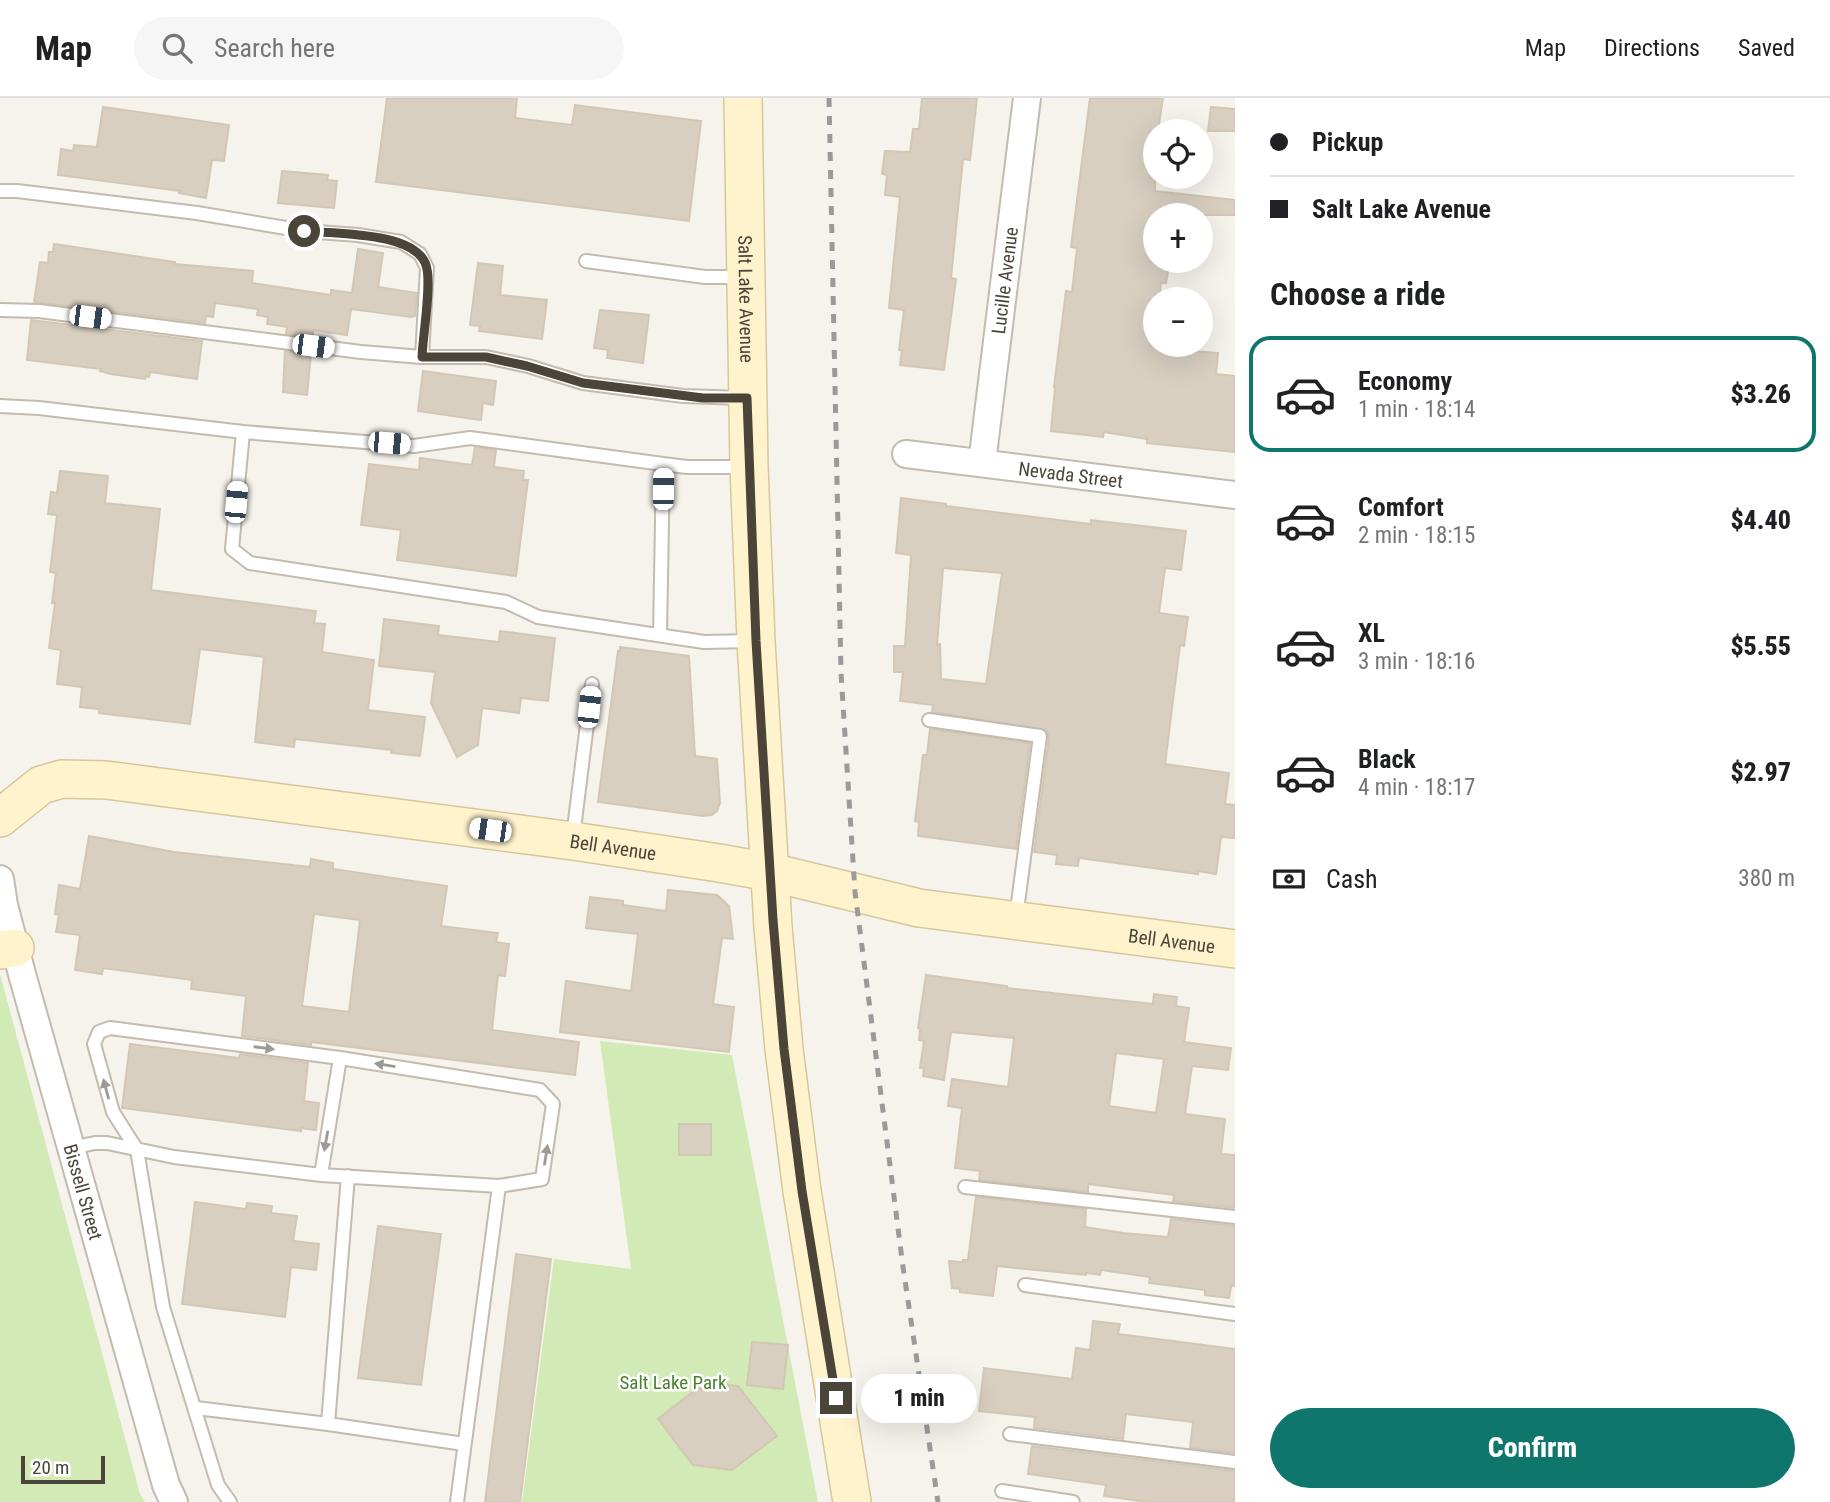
<!DOCTYPE html>
<html lang="en">
<head>
<meta charset="utf-8">
<style>
	:root { --surface:#fff; --page:#f6f6f6; --text:#202124; --muted:#757577; --line:#e0e0e0; --accent:#0f766e }
	body { margin:0; font-family:"Roboto Condensed",sans-serif; background:var(--page); color:var(--text); height:100vh; display:flex; flex-direction:column; font-size:26px; white-space:nowrap }
	* { box-sizing:border-box; margin:0 }
	p { font-size:23px; color:var(--muted) }
	.icon { flex:none; width:38px; height:38px; fill:none; stroke:currentColor; stroke-width:2; stroke-linecap:round; stroke-linejoin:round }
	.map { position:relative; flex:1; overflow:hidden }
	.sheet { display:flex; flex-direction:column; background:var(--surface); width:595px }
	.sheet>* { flex:none }
	.top-card { display:grid; align-content:center; height:154px; padding:0 35px; background:var(--surface) }
	.fabs { position:absolute; left:1143px; top:21px; display:grid; gap:14px }
	.fabs a { display:grid; place-items:center; width:70px; height:70px; border-radius:50%; background:var(--surface); box-shadow:0 7px 28px #0002; font-size:35px }
	.scale { position:absolute; left:21px; bottom:18px; width:84px; box-sizing:border-box; padding-left:7px; border:4px solid #4b4439; border-top:0; font-size:19px; line-height:24px; white-space:nowrap; color:#4b4439; -webkit-text-stroke:5px #fff; paint-order:stroke }
	.end { position:absolute; width:32px; height:32px; margin:-16px; border:9px solid #4b4439; background:#fff; box-shadow:0 0 0 4px #fff }
	.from { border-radius:50% }
	.bubble { position:absolute; height:49px; border-radius:24px; background:var(--surface); box-shadow:0 7px 28px #0002; font-size:23px; font-weight:800; line-height:49px; text-align:center }
	.car { position:absolute; width:21px; height:42px; margin:-21px -10px; border-radius:9px; box-shadow:0 0 5px 2px #0007; background:linear-gradient(#fff 24%,#345 0 40%,#fff 0 76%,#345 0 86%,#fff 0) }
	.top-card b { display:flex; align-items:center; gap:24px; height:66px; font-size:26px }
	.top-card b+b { border-top:2px solid var(--line) }
	.top-card i { width:18px; height:18px; background:var(--text) }
	ul { padding:0; list-style:none }
	li { display:flex; align-items:center; gap:21px; height:116px; margin:0 14px 10px; padding:0 21px; border:4px solid transparent; border-radius:21px }
	li div { flex:1 }
	li b { display:block; font-size:26px }
	li em { font-style:normal; font-weight:800 }
	li.active { border-color:var(--accent) }
	li>.icon { width:63px; height:63px; stroke-width:1.5 }
	h2 { padding:0 35px; font-size:32px; line-height:84px }
	.pay { display:flex; align-items:center; gap:18px; height:77px; padding:0 35px; font-size:26px }
	.pay p { margin-inline-start:auto }
	.action { display:flex; gap:14px; margin-top:auto; padding:14px 35px }
	.action a { flex:1; height:80px; border-radius:42px; background:var(--accent); color:#fff; font-size:28px; font-weight:800; line-height:80px; text-align:center }
	header { display:flex; align-items:center; gap:42px; box-sizing:border-box; height:98px; padding:0 35px; background:var(--surface); border-bottom:2px solid var(--line) }
	header strong { font-size:33px }
	nav { display:flex; gap:38px; margin-inline-start:auto; font-size:24px }
	.search { width:490px; height:63px; background:var(--page); display:flex; align-items:center; gap:18px; box-sizing:border-box; padding:0 24px; border-radius:38px; color:var(--muted); font-size:26px }
	main { display:flex; flex:1; min-height:0 }
	.map>svg:first-child { display:block }
	.green { fill:#d2eab5 }
	.building { fill:#d8cfc1; stroke:#d3c7b4; stroke-width:2; fill-rule:evenodd }
	.lines { fill:none; stroke-linecap:round; stroke-linejoin:round }
	.lane-casing { stroke:#c2bbae; stroke-width:16 }
	.street-casing { stroke:#c2bbae; stroke-width:30 }
	.secondary-casing { stroke:#d6c79b; stroke-width:40 }
	.lane { stroke:#fff; stroke-width:12 }
	.street { stroke:#fff; stroke-width:26 }
	.secondary { stroke:#fff3cd; stroke-width:37 }
	.rail { stroke:#9a9a9a; stroke-width:5; stroke-dasharray:9 9; stroke-linecap:butt }
	.oneway { fill:#9c9892 }
	.route { stroke:#4b4439; stroke-width:9 }
	.labels { text-anchor:middle; dominant-baseline:central; stroke-width:5; stroke-linejoin:round; paint-order:stroke }
	.street-label { font-size:19px; fill:#4b4439; stroke:#fff }
	.park-label { font-size:19px; fill:#4a7f2a; stroke:#fff }
</style>
</head>
<body>
<header>
<strong>Map</strong>
<div class="search"><svg class="icon" aria-label="search" viewBox="0 0 24 24"><circle cx="10" cy="10" r="6"/><path d="M15 15l6 6"/></svg>Search here</div>
<nav><a>Map</a><a>Directions</a><a>Saved</a></nav>
</header>
<main>
<div class="map">
<svg width="1235" height="1404" viewBox="0 0 1235 1404">
	<rect width="100%" height="100%" fill="#f6f3ec"/>
	<path class="green" d="M0 876 140 1396 145 1404H0Z
		M600 943 732 957 818 1404H522L554 1161 631 1171Z"/>
	<path class="building" d="M387 0H517L515 20 572 27 575 7 701 23 689 123 376 84Z
		M922 0H977L970 62 963 61 951 180 956 181 944 272 900 267 902 252H899L904 212 889 210 900 99 885 97 887 77 882 76 885 53 910 54 913 31H919Z
		M1090 0H1163L1158 33H1155V93L1235 102V117H1155V163H1170L1166 185H1161L1159 201H1155V247H1192V253L1218 255 1216 276 1235 278V354L1147 345V341L1104 334 1103 339 1051 333 1055 289H1054L1066 193 1072 194 1077 150 1071 149Z
		M103 9 229 27 224 63 212 62 206 100 179 95 180 93 58 77 61 51 73 53 74 47 97 49Z
		M1211 9 1235 11V33H1208Z
		M282 73 328 77 327 82 337 83 334 110 278 105Z
		M54 146 175 164V166L253 173 252 185 331 197V192L352 195 358 151 383 155 378 189 417 195 415 218 411 219 351 211 347 237 313 232V239L286 236 287 229 267 226 268 219 257 217 258 211 215 205 213 219 206 218 205 225 34 204 40 164 48 165 49 154H53Z
		M478 165 503 168 500 197 547 202 542 241 479 233 480 228 470 227Z
		M600 212 649 217 643 265 607 260 608 252 594 250Z
		M31 222 202 243 197 281 150 274 149 279 146 278 145 281 111 276 100 273 101 271 27 262Z
		M285 253 311 256 307 297 283 294Z
		M423 273 496 283 493 307 483 305 481 322 418 313Z
		M475 349 496 352 494 369 524 373 523 382H528L516 478 397 462 401 432 361 427 369 366 419 372 420 360 472 367Z
		M60 373 108 378 105 405 160 411 151 492 316 513 314 525 325 526 322 554 374 562 368 612 425 619 420 658 391 655 392 652 295 641 294 649 255 644 264 559 200 551 190 626 99 615V611L80 609 82 589 57 586 61 552 49 550 55 505H52L56 475 50 474 57 417 48 416 51 394 57 395Z
		M901 400 946 406V408L1091 426V422L1186 433 1181 472 1165 470 1159 515 1188 519 1184 548 1180 547 1165 666 1229 675 1225 706 1235 707V740L1221 739 1216 776 1198 773V776L1079 760 1078 768 1056 766 1057 757 1034 754 1049 639 1046 632 932 614 933 607 900 603 903 574H894V548H905L911 457 896 455ZM943 470 1002 475 986 586 941 581 940 546 937 547Z
		M384 521 439 528 438 537 499 544 500 533 555 540 548 603 521 600 519 615 482 610 478 647 457 659 431 605 435 574 379 568Z
		M620 549 689 558 695 658 717 661 720 705 717 713 712 717 703 718 598 704 618 553H620Z
		M930 631 1030 645 1016 751 918 738 919 724 915 723 923 657H927Z
		M89 738 174 754 310 769 311 761 333 765V771L447 788 441 828 498 835 496 844 509 846 505 878 498 877 492 932 579 944 575 977 311 944V947L242 938 246 898 191 891 192 882 103 870 102 876 75 872 80 837 56 834 59 817 55 816 59 787 80 791ZM314 816 360 822 349 914 302 908Z
		M668 792 717 797 729 808 733 841 722 840 713 906 734 909 729 954 560 934 566 883 631 893 638 836 586 830 590 799 623 803V807L666 813Z
		M926 877 1007 888V890L1153 906 1154 896 1177 899 1176 908 1189 910 1184 944 1231 950 1228 972 1192 968 1185 1016 1225 1021 1221 1056 1235 1057V1110L1173 1103 1174 1097 1088 1086V1094L979 1082 980 1073 955 1070 962 1010 948 1008 952 981 1008 989 1014 940 951 934 944 982 923 978 924 970H920L924 943 919 942 920 931 918 930ZM1116 955 1164 961 1156 1015 1109 1008Z
		M130 946 239 960 240 956 308 965 304 1003 319 1005 316 1032 301 1030V1033L122 1010Z
		M679 1026H711V1057H679Z
		M976 1099 1086 1111 1085 1129 1123 1135 1168 1139 1171 1121 1235 1128V1188H1231L1229 1200 1205 1197V1192L1149 1185 1150 1179 1101 1172 1100 1177 1086 1175V1177L997 1168 993 1198 960 1194V1191L952 1190 949 1163 963 1164V1162H968Z
		M195 1104 246 1111 247 1105 272 1108 271 1115 297 1118 293 1143 319 1146 316 1172 291 1169 285 1219 182 1206Z
		M378 1128 441 1136 421 1287 358 1280Z
		M516 1156 551 1161 520 1404H485Z
		M1093 1223 1120 1226 1118 1236 1235 1251V1355L1190 1350 1193 1324 1126 1316 1123 1341 1034 1330 1035 1319 979 1313 984 1270 1072 1281 1076 1250 1090 1252Z
		M752 1244 788 1247 783 1291 747 1287Z
		M712 1285 738 1288 777 1338 732 1372 693 1367 658 1321 699 1289 702 1292Z
		M1032 1348 1235 1373V1404H1147L1104 1398 1106 1387 1028 1376Z"/>
	<g class="lines">
		<g class="lane-casing">
			<path id="lane" d="M0 93H17L197 115 304 133 358 137 401 144 420 156 427 170 422 259
				M586 163 705 179H743
				M0 212 39 213 361 254 422 259H486L528 268 583 285 683 298 743 300
				M0 308 39 310 243 334 232 451 250 465 506 504 538 519 704 544 753 543
				M243 334 414 348 470 340 663 366
				M660 537 663 366 687 369H747
				M929 622 1040 638 1016 820
				M573 739 592 586
				M71 1050 95 1045H107L174 1059 321 1077 499 1088 542 1081 553 1006 540 992 340 960 110 930 99 934 94 946 113 1014 137 1052 163 1209 218 1387 230 1404
				M321 1077 340 960
				M965 1089 1235 1119
				M1025 1187 1235 1216
				M196 1310 328 1326 464 1346
				M328 1326 348 1078
				M1010 1336 1235 1364
				M1002 1393 1073 1404
				M457 1404 499 1088"/>
		</g>
		<g class="street-casing">
			<g id="street">
				<path id="s1" d="M906 356 1235 397"/>
				<path id="s2" d="M982 365 1027 0"/>
				<path id="s3" d="M0 781 4 807 22 876 166 1387 174 1404"/>
			</g>
		</g>
		<g class="secondary-casing">
			<g id="secondary">
				<path id="s4" d="M743 0 749 369 756 543 773 829 784 951 802 1093 852 1404"/>
				<path id="s5" d="M0 720 41 687 62 681 106 682 573 743 719 765 770 774 919 810 1235 851"/>
				<path d="M0 852 15 850"/>
			</g>
		</g>
		<use href="#lane" class="lane"/>
		<use href="#street" class="street"/>
		<use href="#secondary" class="secondary"/>
		<path class="rail" d="M829 0 841 575 855 794 903 1169 938 1404"/>
	</g>
	<defs><path id="oneway-solid" d="M-6-.8H1V-3.2L6.5 0L1 3.2V.8H-6Z" transform="scale(1.75)"/></defs>
	<g class="oneway">
		<use href="#oneway-solid" transform="translate(264 950) rotate(7)"/>
		<use href="#oneway-solid" transform="translate(385 967) rotate(-171)"/>
		<use href="#oneway-solid" transform="translate(106 991) rotate(-105)"/>
		<use href="#oneway-solid" transform="translate(326 1043) rotate(100)"/>
		<use href="#oneway-solid" transform="translate(546 1057) rotate(-81)"/>
	</g>
	<g class="lines">
		<path class="route" d="M304 133C334 136 421 133 427 171 431 192 423 236 422 259H486L527 268 583 285 703 300H747L756 543 773 822 784 951 802 1093 836 1300"/>
	</g>
	<g class="labels">
		<g class="street-label">
			<text stroke="none"><textPath href="#s2" startOffset="184">Lucille Avenue</textPath></text>
			<text stroke="none"><textPath href="#s4" startOffset="201">Salt Lake Avenue</textPath></text>
			<text stroke="none"><textPath href="#s1" startOffset="166">Nevada Street</textPath></text>
			<text stroke="none"><textPath href="#s5" startOffset="630">Bell Avenue</textPath></text>
			<text stroke="none"><textPath href="#s5" startOffset="1197">Bell Avenue</textPath></text>
			<text stroke="none"><textPath href="#s3" startOffset="324">Bissell Street</textPath></text>
		</g>
		<g class="park-label">
			<text x="673" y="1284">Salt Lake Park</text>
		</g>
	</g>
</svg>
<div class="fabs">
<a><svg class="icon" aria-label="locate" viewBox="0 0 24 24"><circle cx="12" cy="12" r="6"/><path d="M12 2v4M12 18v4M2 12h4M18 12h4"/></svg></a>
<a>+</a>
<a>−</a>
</div>
<div class="scale">20 m</div>
<i class="end from" style="left:304px;top:133px"></i>
<i class="end" style="left:836px;top:1300px"></i>
<div class="bubble" style="left:861px;top:1276px;width:116px">1 min</div>
<i class="car" style="left:90px;top:219px;rotate:97deg"></i>
<i class="car" style="left:313px;top:248px;rotate:97deg"></i>
<i class="car" style="left:389px;top:345px;rotate:95deg"></i>
<i class="car" style="left:663px;top:391px;rotate:1deg"></i>
<i class="car" style="left:236px;top:404px;rotate:5deg"></i>
<i class="car" style="left:589px;top:609px;rotate:6deg"></i>
<i class="car" style="left:490px;top:732px;rotate:278deg"></i>
</div>
<section class="sheet">
<div class="top-card">
<b><i class="from"></i>Pickup</b>
<b><i></i>Salt Lake Avenue</b>
</div>
<h2>Choose a ride</h2>
<ul>
<li class="active"><svg class="icon" aria-label="car" viewBox="0 0 24 24"><path d="M5 17H2v-5l4-1 3-4h7l3 4 3 1v5h-3M9 17h6M6 11h13"/><circle cx="7" cy="17" r="2"/><circle cx="17" cy="17" r="2"/></svg><div><b>Economy</b><p>1 min · 18:14</p></div><em>$3.26</em></li>
<li><svg class="icon" aria-label="car" viewBox="0 0 24 24"><path d="M5 17H2v-5l4-1 3-4h7l3 4 3 1v5h-3M9 17h6M6 11h13"/><circle cx="7" cy="17" r="2"/><circle cx="17" cy="17" r="2"/></svg><div><b>Comfort</b><p>2 min · 18:15</p></div><em>$4.40</em></li>
<li><svg class="icon" aria-label="car" viewBox="0 0 24 24"><path d="M5 17H2v-5l4-1 3-4h7l3 4 3 1v5h-3M9 17h6M6 11h13"/><circle cx="7" cy="17" r="2"/><circle cx="17" cy="17" r="2"/></svg><div><b>XL</b><p>3 min · 18:16</p></div><em>$5.55</em></li>
<li><svg class="icon" aria-label="car" viewBox="0 0 24 24"><path d="M5 17H2v-5l4-1 3-4h7l3 4 3 1v5h-3M9 17h6M6 11h13"/><circle cx="7" cy="17" r="2"/><circle cx="17" cy="17" r="2"/></svg><div><b>Black</b><p>4 min · 18:17</p></div><em>$2.97</em></li>
</ul>
<div class="pay"><svg class="icon" aria-label="cash" viewBox="0 0 24 24"><path d="M3 7h18v10H3z"/><circle cx="12" cy="12" r="2"/></svg>Cash<p>380 m</p></div>
<div class="action"><a>Confirm</a></div>
</section>
</main>
</body>
</html>
